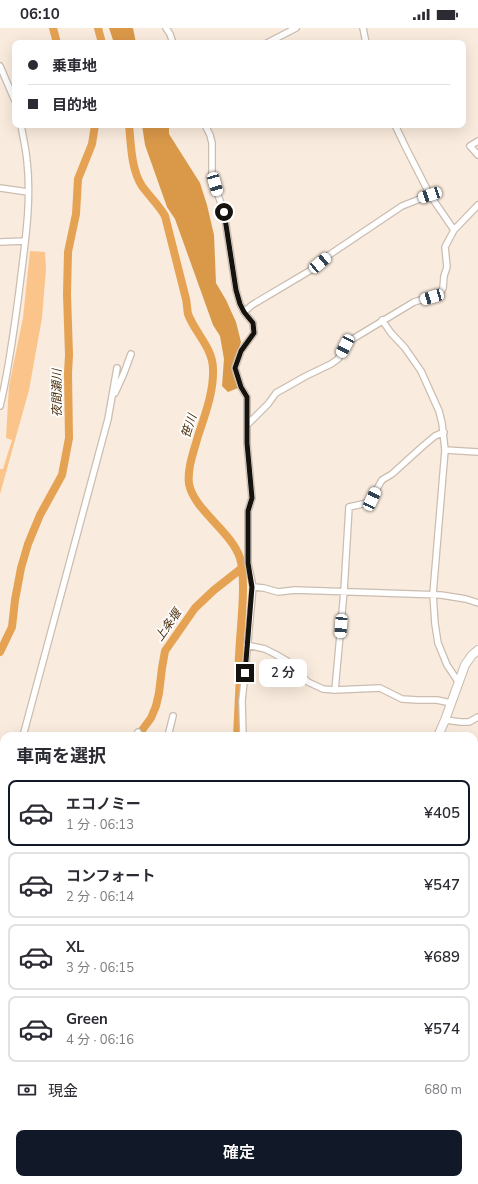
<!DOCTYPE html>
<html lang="ja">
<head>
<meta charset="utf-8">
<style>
	:root { --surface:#fff; --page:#f7f7f7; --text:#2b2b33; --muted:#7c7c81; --line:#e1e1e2; --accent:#111827 }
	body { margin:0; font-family:"Nunito Sans","Noto Sans JP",sans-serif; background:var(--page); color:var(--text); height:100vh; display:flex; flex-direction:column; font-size:15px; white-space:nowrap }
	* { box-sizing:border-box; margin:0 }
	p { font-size:13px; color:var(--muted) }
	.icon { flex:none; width:22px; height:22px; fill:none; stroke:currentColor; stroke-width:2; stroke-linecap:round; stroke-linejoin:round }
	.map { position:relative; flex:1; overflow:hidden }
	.drawer { position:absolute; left:0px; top:704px; width:478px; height:452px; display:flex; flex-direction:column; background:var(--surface); border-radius:12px 12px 0 0; box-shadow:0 4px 16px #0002 }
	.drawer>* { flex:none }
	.hud { position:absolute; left:12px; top:12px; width:454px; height:88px; border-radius:8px; box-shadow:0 4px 16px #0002; display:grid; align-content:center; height:88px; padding:0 16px; background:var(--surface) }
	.end { position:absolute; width:18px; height:18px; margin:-9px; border:5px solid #16120d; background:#fff; box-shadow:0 0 0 2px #fff }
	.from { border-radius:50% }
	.bubble { position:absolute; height:28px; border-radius:8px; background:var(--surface); box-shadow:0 4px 16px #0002; font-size:13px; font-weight:600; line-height:28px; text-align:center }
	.car { position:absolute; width:12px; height:24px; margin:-12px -6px; border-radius:5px; box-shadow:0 0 3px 1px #0007; background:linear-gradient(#fff 24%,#345 0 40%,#fff 0 76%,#345 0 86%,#fff 0) }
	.hud b { display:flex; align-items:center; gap:14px; height:38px; font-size:15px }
	.hud b+b { border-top:1px solid var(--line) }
	.hud i { width:10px; height:10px; background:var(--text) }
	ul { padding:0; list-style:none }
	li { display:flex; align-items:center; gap:12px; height:66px; margin:0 8px 6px; padding:0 8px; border:2px solid var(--line); border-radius:8px }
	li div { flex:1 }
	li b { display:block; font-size:15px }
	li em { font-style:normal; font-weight:600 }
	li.on { border-color:var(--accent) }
	li>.icon { width:36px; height:36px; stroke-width:1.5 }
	h2 { padding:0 16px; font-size:18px; line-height:48px }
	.pay { display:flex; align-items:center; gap:10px; height:44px; padding:0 16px; font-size:15px }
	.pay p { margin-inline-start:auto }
	.button { display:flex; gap:8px; margin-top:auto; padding:8px 16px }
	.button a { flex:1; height:46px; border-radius:8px; background:var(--accent); color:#fff; font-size:16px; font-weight:600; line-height:46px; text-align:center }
	.status { display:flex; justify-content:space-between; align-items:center; height:28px; padding:0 20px; background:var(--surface); direction:ltr }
	.status svg { height:11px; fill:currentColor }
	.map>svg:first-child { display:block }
	.green { fill:#fac48a }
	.forest { fill:#da9849 }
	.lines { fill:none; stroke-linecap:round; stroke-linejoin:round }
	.river { stroke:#e5a253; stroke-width:8 }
	.street-casing { stroke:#cbbdaf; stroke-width:8 }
	.secondary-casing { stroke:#cbbdaf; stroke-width:10 }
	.street { stroke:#fff; stroke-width:5.5 }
	.secondary { stroke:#fff; stroke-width:8 }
	.rail { stroke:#443e37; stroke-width:1.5 }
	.route { stroke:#16120d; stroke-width:5 }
	.labels { text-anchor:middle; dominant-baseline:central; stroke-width:3.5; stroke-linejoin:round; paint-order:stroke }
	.water-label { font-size:12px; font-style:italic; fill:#4c300f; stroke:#fff }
</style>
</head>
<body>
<div class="status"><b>06:10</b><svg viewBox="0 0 49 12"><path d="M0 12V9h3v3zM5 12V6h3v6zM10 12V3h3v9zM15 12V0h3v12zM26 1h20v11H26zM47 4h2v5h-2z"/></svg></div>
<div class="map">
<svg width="478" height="1156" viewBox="0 0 478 1156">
	<rect width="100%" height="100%" fill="#f9ebdd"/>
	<path class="green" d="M30 223 45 224 46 241 42 290 29 362 0 466V441H3L12 412 6 410 9 358 23 290Z"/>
	<path class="forest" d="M109 0H133L136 15H114Z
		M142 97H169V106L200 155 207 177 214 207 216 255 226 272 236 294 241 314 233 338 238 360 228 364 222 358 224 331 220 308 213 297 175 191 167 179 145 117Z"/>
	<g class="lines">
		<path class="river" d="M53 0 57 15
			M98 0 102 15
			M129 97C131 116 131 141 142 158 149 168 159 177 165 188L186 271C187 276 187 281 188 286 195 305 213 320 213 341 214 363 205 387 198 408 194 423 187 440 189 456 194 482 231 503 240 530 243 540 243 550 243 560 243 583 240 606 239 629 238 635 240 641 240 647 239 668 238 688 237 708
			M0 624 12 599 15 572 21 540 28 516 40 487 62 447 69 410 68 345 69 327 67 266 68 224 76 186 78 151 92 116 95 97
			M137 708 140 705 151 690 156 678 159 665 162 640 165 623 195 580 214 562 242 540
			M0 987 4 984
			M287 1152 290 1156"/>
		<g class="street-casing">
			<path id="street" d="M166 0 170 6 173 15
				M363 0 366 15
				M267 15 296 0
				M0 38 15 73
				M205 97 210 107 212 115V145L218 167 224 184 236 262 240 276 244 284 253 295 254 305 241 323 235 340 241 359 247 369V415L252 470 248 483V535L253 559 245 645 242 673 243 708
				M395 97 406 120 430 167 454 202
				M478 113 470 118 478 127
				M0 160 28 164
				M0 214 25 213
				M244 284 252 277 311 242 329 227 402 178 430 167
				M382 292 391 305 405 320 421 343 439 383 442 395 445 422 433 566 435 596 438 615 447 637 459 655
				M115 365 124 345 131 326
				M0 378C9 341 14 302 19 264 24 221 32 176 27 133 26 121 23 109 21 97
				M247 397 268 376 276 365 306 348 331 336 338 331 345 318 351 312 414 274 440 266 443 260 444 248 447 239 445 219 454 202 478 177
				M445 422 478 424
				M253 559 264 560 278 564 295 562 441 567 466 571 478 575
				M247 617 265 621 275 626 287 633 308 654 323 661 335 662 380 660 402 671 418 672H437L451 675
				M335 662 344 563 349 479 367 475 370 473 382 452 392 446 423 418 435 408 444 404
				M445 692 461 694H469L478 689
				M138 704 140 708
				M23 708 108 391 117 340
				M168 708 173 688
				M0 791 4 776
				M0 805 4 804
				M474 817H478
				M474 855 478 877
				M0 892 4 884
				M474 903H478
				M474 996H478
				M474 1125 478 1127
				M280 1152 282 1156"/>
		</g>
		<g class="secondary-casing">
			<path id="secondary" d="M438 708 445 692 465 637 472 627 478 622
				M229 1156 233 1152"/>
		</g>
		<use href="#street" class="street"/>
		<use href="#secondary" class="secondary"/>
		<path class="rail" d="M0 937 4 940
			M83 1156 84 1152"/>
	</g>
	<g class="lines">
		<path class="route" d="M224 184 236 262 240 276 244 284 253 295 254 305 241 323 235 340 241 359 247 369V415L252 470 248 483V535L252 559 245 645"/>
	</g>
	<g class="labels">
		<g class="water-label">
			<text transform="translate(57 365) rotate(-90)">夜間瀬川</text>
			<text transform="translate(189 398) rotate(-72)">笹川</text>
			<text transform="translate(168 597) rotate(-55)">上条堰</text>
		</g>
	</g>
</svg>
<i class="end from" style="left:224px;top:184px"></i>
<i class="end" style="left:245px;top:645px"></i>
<div class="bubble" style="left:259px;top:631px;width:48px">2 分</div>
<i class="car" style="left:215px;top:156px;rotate:164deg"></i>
<i class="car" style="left:430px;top:167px;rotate:252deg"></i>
<i class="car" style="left:320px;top:235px;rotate:50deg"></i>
<i class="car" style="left:432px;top:269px;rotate:254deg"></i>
<i class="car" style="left:345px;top:318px;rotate:207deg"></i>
<i class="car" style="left:372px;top:471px;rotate:25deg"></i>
<i class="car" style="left:341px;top:598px;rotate:184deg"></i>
<div class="hud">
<b><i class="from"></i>乗車地</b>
<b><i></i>目的地</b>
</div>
<section class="drawer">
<h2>車両を選択</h2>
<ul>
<li class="on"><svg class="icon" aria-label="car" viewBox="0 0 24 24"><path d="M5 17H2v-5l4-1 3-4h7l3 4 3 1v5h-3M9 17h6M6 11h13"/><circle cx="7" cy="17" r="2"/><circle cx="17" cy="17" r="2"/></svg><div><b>エコノミー</b><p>1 分 · 06:13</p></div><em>¥405</em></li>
<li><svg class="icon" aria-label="car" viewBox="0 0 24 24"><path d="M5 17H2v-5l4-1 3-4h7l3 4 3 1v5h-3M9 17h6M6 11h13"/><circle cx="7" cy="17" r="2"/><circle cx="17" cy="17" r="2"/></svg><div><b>コンフォート</b><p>2 分 · 06:14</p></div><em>¥547</em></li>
<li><svg class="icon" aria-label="car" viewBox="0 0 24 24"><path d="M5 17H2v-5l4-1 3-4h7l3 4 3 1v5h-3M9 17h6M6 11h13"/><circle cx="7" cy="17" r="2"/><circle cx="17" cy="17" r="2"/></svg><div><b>XL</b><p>3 分 · 06:15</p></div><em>¥689</em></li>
<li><svg class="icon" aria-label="car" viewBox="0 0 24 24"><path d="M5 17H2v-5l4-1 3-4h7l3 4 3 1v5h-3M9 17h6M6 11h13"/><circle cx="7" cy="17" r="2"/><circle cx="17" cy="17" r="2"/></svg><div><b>Green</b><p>4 分 · 06:16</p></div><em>¥574</em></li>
</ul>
<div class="pay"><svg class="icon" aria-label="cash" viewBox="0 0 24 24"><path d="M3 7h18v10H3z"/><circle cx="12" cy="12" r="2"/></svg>現金<p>680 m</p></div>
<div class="button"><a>確定</a></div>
</section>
</div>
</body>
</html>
